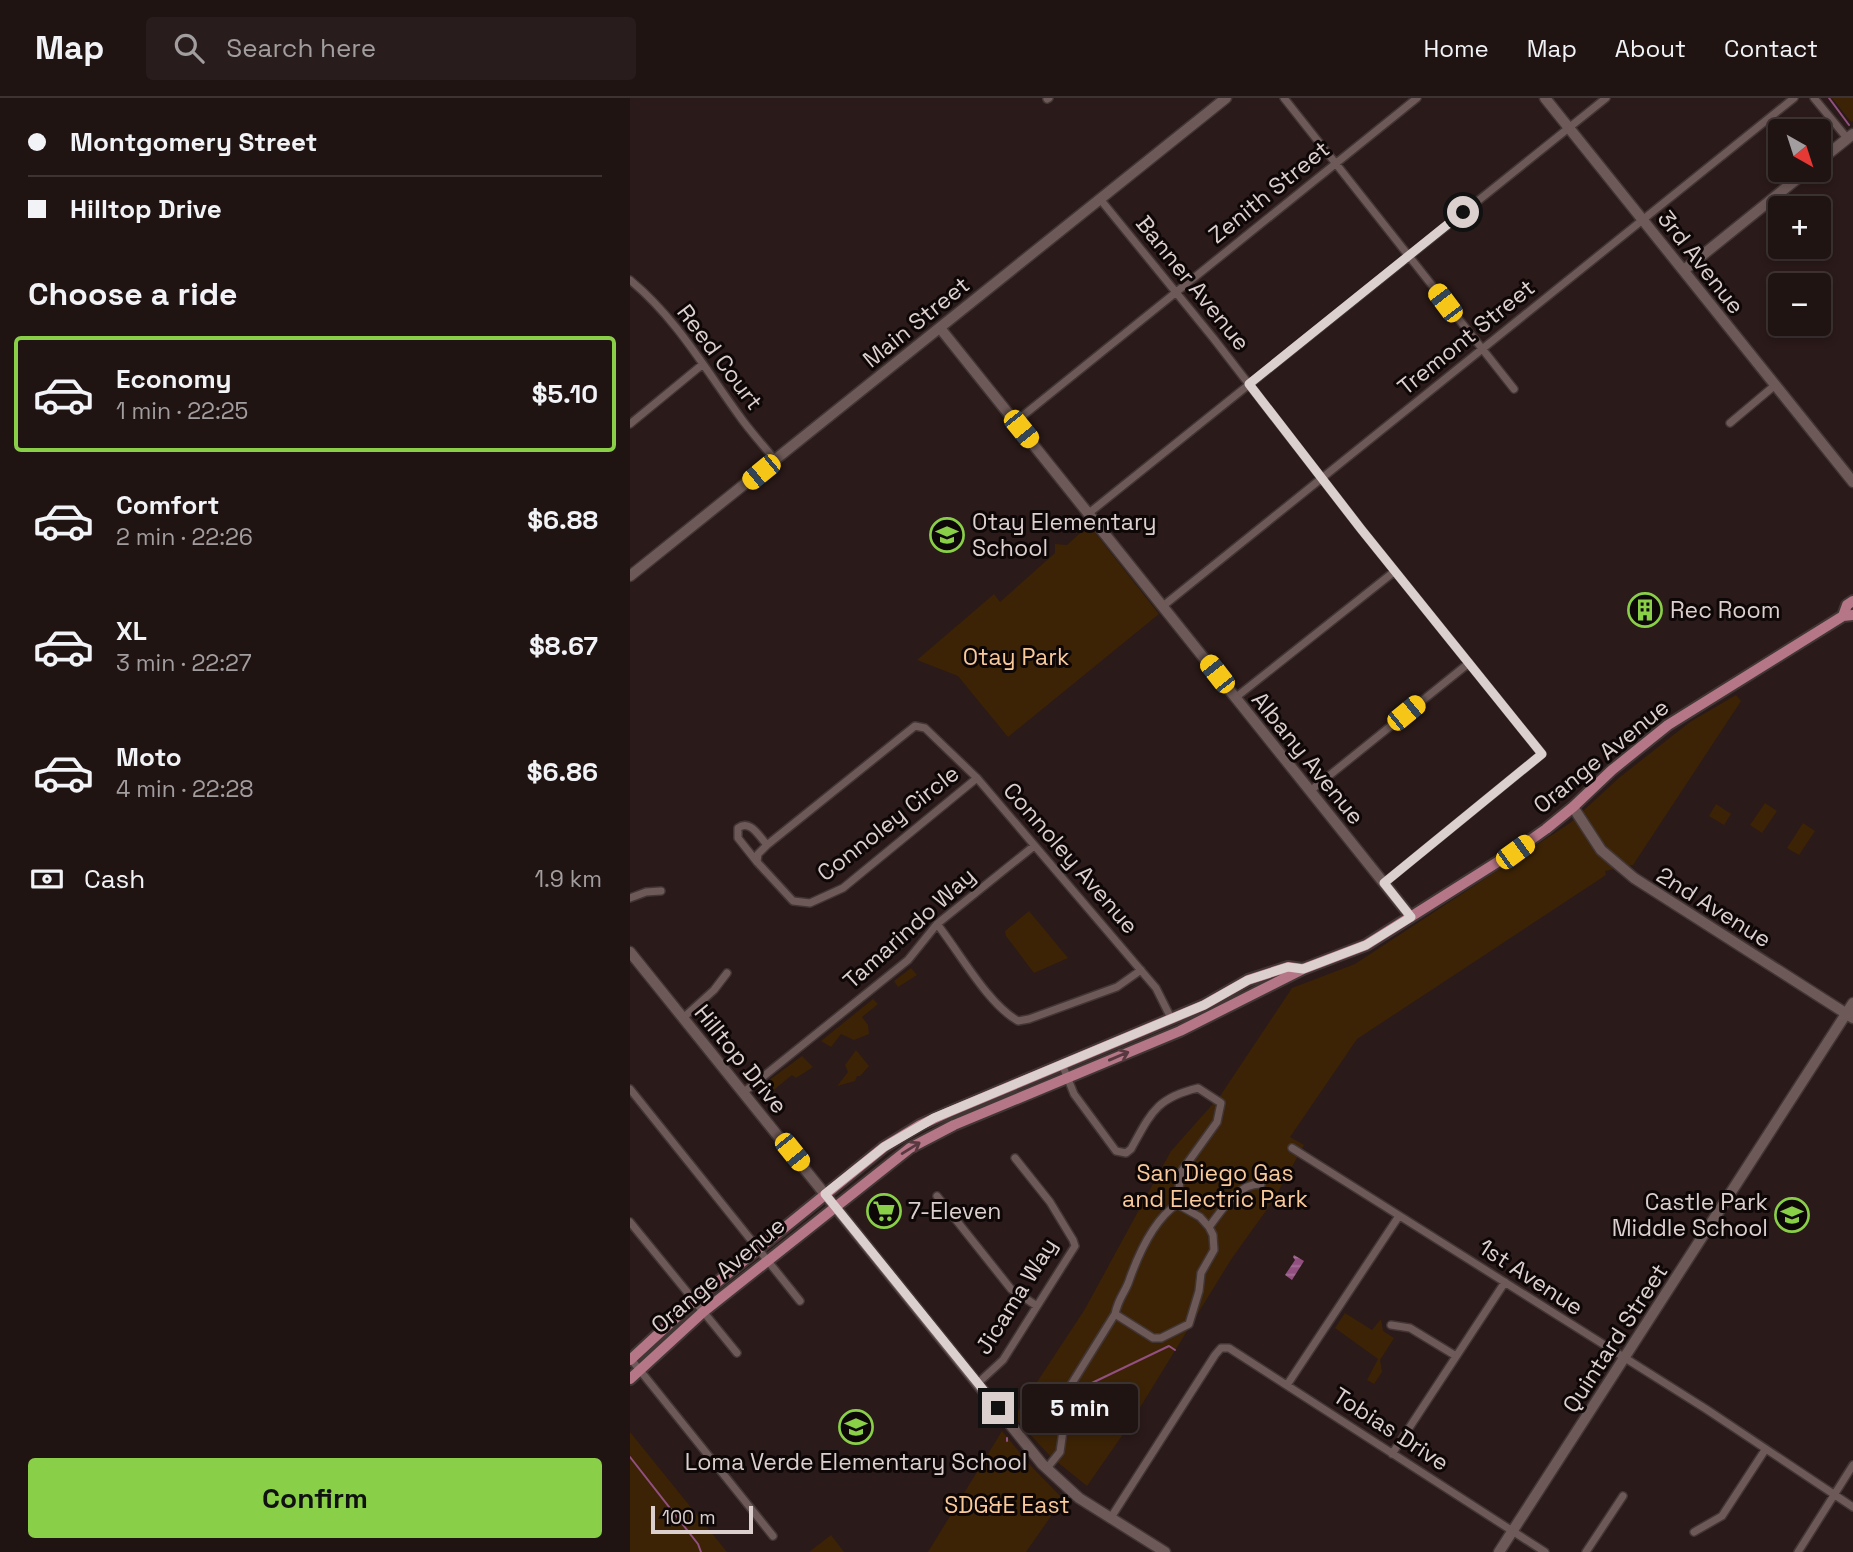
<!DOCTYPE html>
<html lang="en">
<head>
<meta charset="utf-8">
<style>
	:root { --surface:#201413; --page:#281d1c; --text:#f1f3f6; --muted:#a29ea0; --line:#3d3333; --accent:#89cf48 }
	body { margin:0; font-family:"Space Grotesk",sans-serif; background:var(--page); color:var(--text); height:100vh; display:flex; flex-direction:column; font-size:26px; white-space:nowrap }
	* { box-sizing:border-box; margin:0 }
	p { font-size:23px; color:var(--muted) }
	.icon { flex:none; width:38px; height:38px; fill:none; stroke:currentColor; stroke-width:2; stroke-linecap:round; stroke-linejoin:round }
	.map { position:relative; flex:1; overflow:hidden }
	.panel { display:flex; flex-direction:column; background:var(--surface); width:630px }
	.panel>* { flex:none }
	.hud { display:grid; align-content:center; height:154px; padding:0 28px; background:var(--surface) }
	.needle { width:46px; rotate:141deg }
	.fabs { position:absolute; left:1138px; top:21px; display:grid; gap:14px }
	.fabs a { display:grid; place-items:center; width:63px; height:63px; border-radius:7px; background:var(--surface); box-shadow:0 4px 10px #0003,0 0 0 2px var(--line); font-size:35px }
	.scale { position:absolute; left:21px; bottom:18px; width:102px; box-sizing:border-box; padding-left:7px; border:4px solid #dcd0cf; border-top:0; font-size:19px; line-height:24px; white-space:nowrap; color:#dcd0cf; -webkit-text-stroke:5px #0e0707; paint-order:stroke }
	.end { position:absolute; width:32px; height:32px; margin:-16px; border:9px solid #dcd0cf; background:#111; box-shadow:0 0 0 4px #111 }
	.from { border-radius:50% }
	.bubble { position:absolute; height:49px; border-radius:7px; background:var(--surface); box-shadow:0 4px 10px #0003,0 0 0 2px var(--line); font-size:23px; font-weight:700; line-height:49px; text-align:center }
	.car { position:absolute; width:21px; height:42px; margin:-21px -10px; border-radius:9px; box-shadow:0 0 5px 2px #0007; background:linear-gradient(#f5c518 24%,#345 0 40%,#f5c518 0 76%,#345 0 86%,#f5c518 0) }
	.hud b { display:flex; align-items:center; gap:24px; height:66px; font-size:26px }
	.hud b+b { border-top:2px solid var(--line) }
	.hud i { width:18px; height:18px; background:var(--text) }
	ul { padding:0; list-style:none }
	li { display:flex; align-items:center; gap:21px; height:116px; margin:0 14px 10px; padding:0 14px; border:4px solid transparent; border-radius:7px }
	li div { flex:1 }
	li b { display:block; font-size:26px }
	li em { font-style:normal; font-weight:700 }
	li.selected { border-color:var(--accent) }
	li>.icon { width:63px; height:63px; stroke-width:1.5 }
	h2 { padding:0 28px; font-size:32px; line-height:84px }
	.pay { display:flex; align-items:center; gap:18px; height:77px; padding:0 28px; font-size:26px }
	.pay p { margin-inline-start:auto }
	.action { display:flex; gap:14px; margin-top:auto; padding:14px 28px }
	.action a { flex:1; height:80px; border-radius:7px; background:var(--accent); color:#111; font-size:28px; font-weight:700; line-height:80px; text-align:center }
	header { display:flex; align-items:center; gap:42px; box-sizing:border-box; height:98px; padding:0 35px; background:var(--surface); border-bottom:2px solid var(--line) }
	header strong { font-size:33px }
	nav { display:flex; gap:38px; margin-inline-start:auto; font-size:24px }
	.search { width:490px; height:63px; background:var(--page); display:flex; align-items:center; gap:18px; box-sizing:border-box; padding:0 24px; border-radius:7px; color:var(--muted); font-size:26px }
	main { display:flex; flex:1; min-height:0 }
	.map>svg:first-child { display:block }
	.green { fill:#3c2306 }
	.water { fill:url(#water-rules) }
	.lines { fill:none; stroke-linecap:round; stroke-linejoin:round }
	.stream { stroke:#925080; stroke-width:2 }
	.street-casing { stroke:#423635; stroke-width:10 }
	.secondary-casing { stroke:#423635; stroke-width:13 }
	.primary-casing { stroke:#423635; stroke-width:14 }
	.street { stroke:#6d5958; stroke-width:7 }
	.secondary { stroke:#6d5958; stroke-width:10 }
	.primary { stroke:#b57687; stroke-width:10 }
	.oneway { stroke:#593941 }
	.route { stroke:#dcd0cf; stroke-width:9 }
	.labels { text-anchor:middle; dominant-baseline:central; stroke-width:6; stroke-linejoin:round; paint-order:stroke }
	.street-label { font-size:23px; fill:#dcd0cf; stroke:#0e0707 }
	.poi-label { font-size:23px; fill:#dcd0cf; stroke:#0e0707; text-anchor:start }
	.park-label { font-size:23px; fill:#f9c999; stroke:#0e0707 }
</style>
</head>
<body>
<header>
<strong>Map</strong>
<div class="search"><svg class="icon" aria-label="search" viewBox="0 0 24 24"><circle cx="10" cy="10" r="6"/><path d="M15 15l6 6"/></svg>Search here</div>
<nav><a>Home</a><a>Map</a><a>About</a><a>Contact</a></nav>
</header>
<main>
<section class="panel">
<div class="hud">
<b><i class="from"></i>Montgomery Street</b>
<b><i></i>Hilltop Drive</b>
</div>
<h2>Choose a ride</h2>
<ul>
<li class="selected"><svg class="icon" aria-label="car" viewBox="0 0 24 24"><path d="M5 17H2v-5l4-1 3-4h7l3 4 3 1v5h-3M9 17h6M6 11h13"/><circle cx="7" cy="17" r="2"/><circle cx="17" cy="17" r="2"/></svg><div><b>Economy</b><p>1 min · 22:25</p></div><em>$5.10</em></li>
<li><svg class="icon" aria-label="car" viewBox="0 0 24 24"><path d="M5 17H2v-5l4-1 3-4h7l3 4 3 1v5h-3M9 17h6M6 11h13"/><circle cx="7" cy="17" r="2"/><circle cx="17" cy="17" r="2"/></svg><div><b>Comfort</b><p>2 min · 22:26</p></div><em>$6.88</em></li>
<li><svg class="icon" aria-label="car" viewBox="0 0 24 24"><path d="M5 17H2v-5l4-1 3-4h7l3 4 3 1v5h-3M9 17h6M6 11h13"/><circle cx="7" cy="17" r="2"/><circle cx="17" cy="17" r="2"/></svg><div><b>XL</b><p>3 min · 22:27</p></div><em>$8.67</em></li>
<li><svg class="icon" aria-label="car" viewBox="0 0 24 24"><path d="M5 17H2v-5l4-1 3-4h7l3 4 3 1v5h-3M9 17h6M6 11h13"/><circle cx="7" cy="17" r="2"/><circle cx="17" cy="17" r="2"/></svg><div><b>Moto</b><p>4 min · 22:28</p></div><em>$6.86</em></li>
</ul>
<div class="pay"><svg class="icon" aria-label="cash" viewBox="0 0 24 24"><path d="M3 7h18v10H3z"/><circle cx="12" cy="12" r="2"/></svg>Cash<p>1.9 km</p></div>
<div class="action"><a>Confirm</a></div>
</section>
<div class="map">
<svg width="1223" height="1454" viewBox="0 0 1223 1454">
	<defs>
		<pattern id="water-rules" width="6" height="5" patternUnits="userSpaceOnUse" patternTransform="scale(1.75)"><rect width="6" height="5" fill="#925080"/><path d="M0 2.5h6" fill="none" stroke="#a67097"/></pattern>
	</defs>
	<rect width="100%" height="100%" fill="#2a1a19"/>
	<path class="green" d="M1202 0H1223V23L1221 24Z
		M459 427 529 516 378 639 328 578 287 562 364 496 370 504 425 455V446L437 447Z
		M1106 597 1111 603 1003 767 975 773 976 777 727 941 660 1039 674 1047 643 1103 602 1160 498 1329 457 1388 421 1359 384 1319 455 1211 541 1053 590 998 662 890 725 866 940 725 990 679 1060 624Z
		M1135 705 1147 713 1132 735 1120 727Z
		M1086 706 1101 716 1094 727 1079 718Z
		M1173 725 1185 733 1169 757 1157 750Z
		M399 813 438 860 404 875 376 838 375 833Z
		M281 870 287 877 268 889 264 883Z
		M243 901 248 906 232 919 238 927 239 936 224 942 211 936 201 949 191 943Z
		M226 952 239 968 230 978H227L225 983 207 988 218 974 215 967Z
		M172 958 183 969 166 980 162 977 141 994 130 989Z
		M715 1215 742 1232 751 1221 753 1233 764 1240 750 1262 752 1274 744 1286 737 1282 748 1261 705 1230Z
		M372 1333 399 1366 433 1401 396 1454H298Z
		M0 1334 97 1454H0Z
		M201 1437 214 1454H179Z"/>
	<path class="water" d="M664 1157 674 1163 662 1182 655 1177 665 1162 663 1159Z"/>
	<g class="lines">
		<path class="stream" d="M1199 0 1219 27
			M441 1295 539 1248 545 1252
			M393 1320 436 1298
			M377 1343V1340
			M0 1359 68 1446 71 1454"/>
		<g class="street-casing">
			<path id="street" d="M654 0 884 291
				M1184 0 1217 40
				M417 1 419 0
				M470 101 584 241 731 431 912 656 754 785
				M0 182C45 219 74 269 108 316 119 332 133 347 145 362
				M385 324 787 0
				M1100 325 1144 288
				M0 326 73 266
				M459 415 976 0
				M533 508 1164 0
				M605 600 765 473
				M347 680 213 790 180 805 163 803 127 764 128 756 137 747 275 636 285 628 295 630 347 680 526 890 541 920
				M680 693 839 565
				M127 764 108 740V730C120 721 129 738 137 747
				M0 800 16 794 31 793
				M307 826C330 855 357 905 388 923L399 921 487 889 511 872
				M53 920 84 892 97 875
				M432 966 444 996 486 1053 496 1055 501 1051C521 1015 526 1000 568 990L591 1005 587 1024 551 1074 547 1106
				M0 991 170 1203
				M114 994 278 862 307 826 404 748
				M662 1050 1076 1311 1223 1409
				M307 1098 381 1191 407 1208
				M0 1124 107 1255
				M485 1216C489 1198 496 1194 500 1180 509 1155 524 1122 547 1106L570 1119 579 1129
				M761 1227 780 1230 826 1258
				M0 1260 143 1438
				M348 1285 373 1262 445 1148 443 1142 420 1104 385 1060
				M657 1287 769 1118
				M762 1356 875 1184
				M417 1370 430 1354 439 1290 485 1216 523 1240H531L559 1226 569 1193 571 1175 584 1152 583 1137 579 1129C592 1112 608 1085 631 1086
				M480 1421 585 1257 591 1250H599L915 1454
				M1064 1434 1092 1418 1135 1352
				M956 1454 993 1398
				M1168 1454 1223 1367"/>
		</g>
		<g class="secondary-casing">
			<path id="secondary" d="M915 0 1223 384
				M1188 64 1223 36
				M1054 172 1178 72
				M310 230 781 819
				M0 478 596 0
				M943 709 971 752 1004 780 1223 920
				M0 854 412 1366 449 1400 535 1454
				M869 1454 1223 905"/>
		</g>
		<g class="primary-casing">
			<path id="primary" d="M1213 518 1217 507 1223 503
				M0 1262 64 1203 254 1049 290 1027 319 1014 574 907 618 882 658 869 673 871 736 847 885 753 916 731 943 709 982 672 1038 627 1213 518 1223 517
				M0 1281 73 1214 280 1050 324 1027 550 933 673 871"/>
		</g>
		<use href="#street" class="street"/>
		<use href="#secondary" class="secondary"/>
		<use href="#primary" class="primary"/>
	</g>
	<defs><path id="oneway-shaft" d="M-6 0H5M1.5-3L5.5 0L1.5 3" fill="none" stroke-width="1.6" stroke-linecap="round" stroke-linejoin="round" transform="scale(1.75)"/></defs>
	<g class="oneway">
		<use href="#oneway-shaft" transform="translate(489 958) rotate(-23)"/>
		<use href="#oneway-shaft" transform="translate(281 1050) rotate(-32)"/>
	</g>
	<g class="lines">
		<path class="route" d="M368 1310 195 1096 254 1049 304 1020 574 907 618 882 658 869 673 871 736 847 781 819 754 785 912 656 731 431 619 286 833 114"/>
	</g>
	<defs>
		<g id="school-ring" transform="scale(1.75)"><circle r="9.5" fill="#0e0707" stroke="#89cf48" stroke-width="1.5"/><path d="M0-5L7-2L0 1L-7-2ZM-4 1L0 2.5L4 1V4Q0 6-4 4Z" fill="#89cf48"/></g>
		<g id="building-ring" transform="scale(1.75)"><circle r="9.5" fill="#0e0707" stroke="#89cf48" stroke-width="1.5"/><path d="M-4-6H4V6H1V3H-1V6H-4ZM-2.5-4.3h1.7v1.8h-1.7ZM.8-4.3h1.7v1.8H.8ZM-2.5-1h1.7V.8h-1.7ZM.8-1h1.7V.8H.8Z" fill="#89cf48"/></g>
		<g id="supermarket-ring" transform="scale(1.75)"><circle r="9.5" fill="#0e0707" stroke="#89cf48" stroke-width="1.5"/><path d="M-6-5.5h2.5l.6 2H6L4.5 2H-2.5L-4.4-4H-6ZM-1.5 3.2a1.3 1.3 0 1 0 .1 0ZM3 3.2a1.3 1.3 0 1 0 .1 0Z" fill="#89cf48"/></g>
	</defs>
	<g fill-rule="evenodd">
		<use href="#school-ring" x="317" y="437"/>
		<use href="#building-ring" x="1015" y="512"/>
		<use href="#supermarket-ring" x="254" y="1113"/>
		<use href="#school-ring" x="1162" y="1117"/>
		<use href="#school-ring" x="226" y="1329"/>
	</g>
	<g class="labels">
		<g class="street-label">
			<text transform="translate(639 94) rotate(-39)">Zenith Street</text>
			<text transform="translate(1071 164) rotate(52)">3rd Avenue</text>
			<text transform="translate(563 185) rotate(51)">Banner Avenue</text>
			<text transform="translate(286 224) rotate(-39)">Main Street</text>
			<text transform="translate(836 239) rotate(-39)">Tremont Street</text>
			<text transform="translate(90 259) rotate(53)">Reed Court</text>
			<text transform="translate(971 658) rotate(-39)">Orange Avenue</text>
			<text transform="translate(678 660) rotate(51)">Albany Avenue</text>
			<text transform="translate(258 725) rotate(-38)">Connoley Circle</text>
			<text transform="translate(441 760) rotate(49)">Connoley Avenue</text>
			<text transform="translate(1084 809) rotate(32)">2nd Avenue</text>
			<text transform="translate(279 830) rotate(-42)">Tamarindo Way</text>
			<text transform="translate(111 961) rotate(51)">Hilltop Drive</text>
			<text transform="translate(88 1177) rotate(-40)">Orange Avenue</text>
			<text transform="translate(901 1179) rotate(33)">1st Avenue</text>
			<text transform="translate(386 1198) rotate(-58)">Jicama Way</text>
			<text transform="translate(985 1240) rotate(-57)">Quintard Street</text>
			<text transform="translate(761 1331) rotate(33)">Tobias Drive</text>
		</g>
		<g class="poi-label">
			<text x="342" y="424">Otay Elementary<tspan x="342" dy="26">School</tspan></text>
			<text x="1040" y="512">Rec Room</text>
			<text x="1138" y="1104" text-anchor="end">Castle Park<tspan x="1138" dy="26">Middle School</tspan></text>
			<text x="278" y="1113">7-Eleven</text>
			<text x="226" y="1364" text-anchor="middle">Loma Verde Elementary School</text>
		</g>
		<g class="park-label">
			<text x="386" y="559">Otay Park</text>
			<text x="585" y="1075">San Diego Gas<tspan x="585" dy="26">and Electric Park</tspan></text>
			<text x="377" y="1407">SDG&amp;E East</text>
		</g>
	</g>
</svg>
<div class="fabs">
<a><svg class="needle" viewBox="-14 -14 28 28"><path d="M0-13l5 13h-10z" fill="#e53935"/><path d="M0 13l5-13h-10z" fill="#a29ea0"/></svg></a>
<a>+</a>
<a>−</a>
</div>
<div class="scale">100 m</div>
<i class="end from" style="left:833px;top:114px"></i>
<i class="end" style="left:368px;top:1310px"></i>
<div class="bubble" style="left:392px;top:1286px;width:116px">5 min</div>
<i class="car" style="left:815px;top:205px;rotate:323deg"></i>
<i class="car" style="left:391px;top:331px;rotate:141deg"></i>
<i class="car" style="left:131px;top:374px;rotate:231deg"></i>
<i class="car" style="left:587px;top:576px;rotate:322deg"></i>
<i class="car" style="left:776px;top:615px;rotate:51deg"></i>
<i class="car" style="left:885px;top:754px;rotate:54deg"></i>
<i class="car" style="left:162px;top:1054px;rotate:141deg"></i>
</div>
</main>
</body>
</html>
